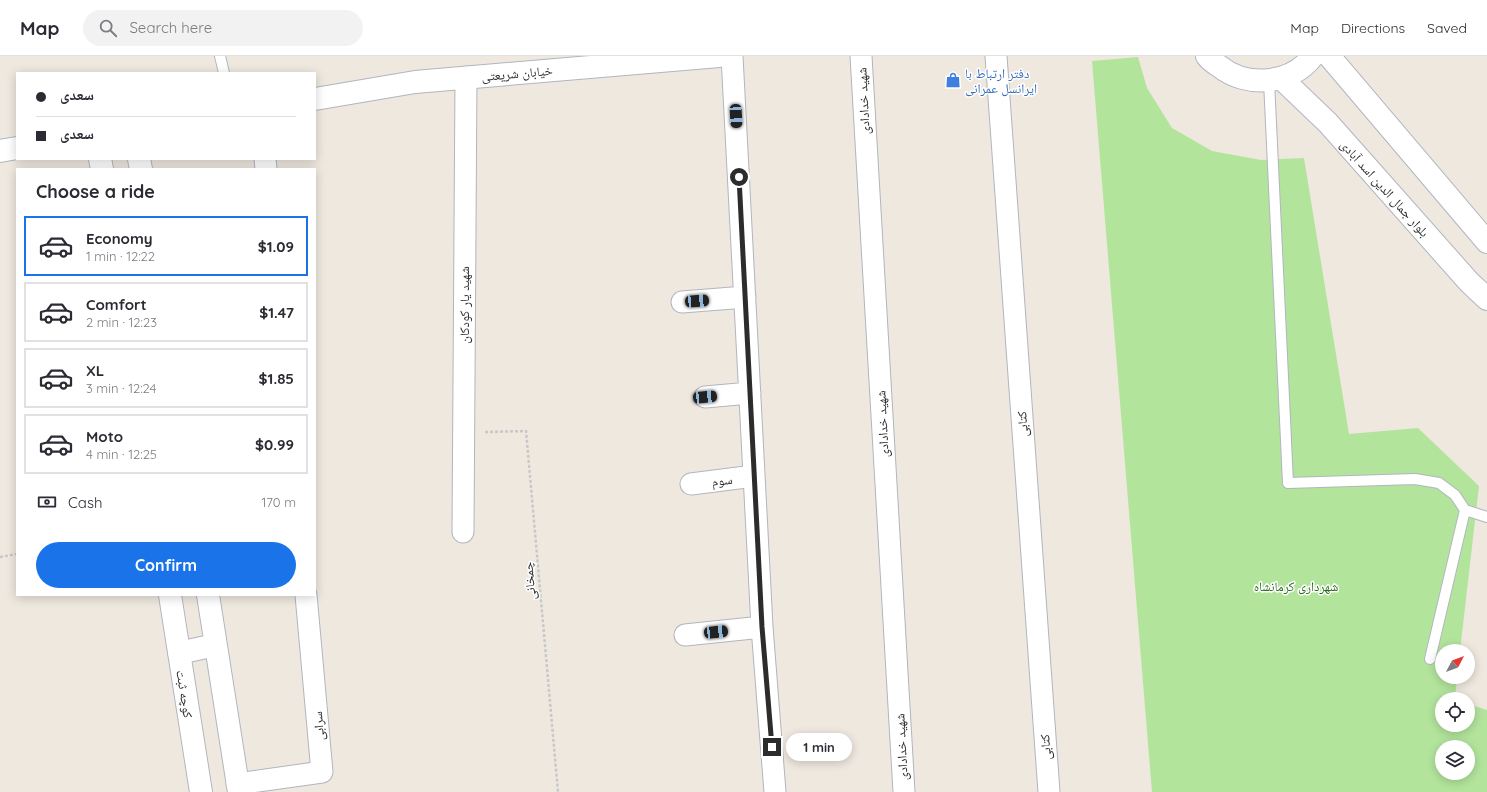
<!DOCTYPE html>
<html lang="en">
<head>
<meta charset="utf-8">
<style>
	:root { --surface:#fff; --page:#f2f2f3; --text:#2b2b33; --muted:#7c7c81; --line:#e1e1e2; --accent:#1a73e8 }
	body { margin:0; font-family:Quicksand,"Noto Naskh Arabic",sans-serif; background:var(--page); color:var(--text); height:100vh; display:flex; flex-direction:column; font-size:15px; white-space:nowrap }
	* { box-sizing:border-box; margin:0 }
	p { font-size:13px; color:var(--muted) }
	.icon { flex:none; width:22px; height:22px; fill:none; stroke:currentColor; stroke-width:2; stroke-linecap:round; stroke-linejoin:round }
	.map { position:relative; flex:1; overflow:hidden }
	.sheet { position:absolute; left:16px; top:112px; width:300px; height:428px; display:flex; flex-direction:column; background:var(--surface); border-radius:0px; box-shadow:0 2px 10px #0003 }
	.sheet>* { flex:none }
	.guide { position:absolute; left:16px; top:16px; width:300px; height:88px; border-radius:0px; box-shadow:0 2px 10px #0003; display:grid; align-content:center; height:88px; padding:0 20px; background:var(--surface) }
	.needle { width:26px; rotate:49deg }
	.controls { position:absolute; left:1435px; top:588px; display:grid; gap:8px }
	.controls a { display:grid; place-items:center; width:40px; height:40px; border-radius:50%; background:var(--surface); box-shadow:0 2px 10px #0003; font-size:20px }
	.end { position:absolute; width:18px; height:18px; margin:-9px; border:5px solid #2c2c2c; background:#fff; box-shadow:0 0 0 2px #fff }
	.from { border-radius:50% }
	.bubble { position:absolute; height:28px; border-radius:14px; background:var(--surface); box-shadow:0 2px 10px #0003; font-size:13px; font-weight:700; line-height:28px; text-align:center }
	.car { position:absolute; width:12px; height:24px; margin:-12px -6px; border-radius:5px; box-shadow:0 0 3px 1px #0007; background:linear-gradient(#222 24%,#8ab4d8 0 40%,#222 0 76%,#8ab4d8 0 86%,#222 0) }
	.guide b { display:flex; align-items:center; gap:14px; height:38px; font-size:15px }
	.guide b+b { border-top:1px solid var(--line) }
	.guide i { width:10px; height:10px; background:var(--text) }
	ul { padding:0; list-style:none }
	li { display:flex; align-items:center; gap:12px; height:60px; margin:0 8px 6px; padding:0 12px; border:2px solid var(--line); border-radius:0px }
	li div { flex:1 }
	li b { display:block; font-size:15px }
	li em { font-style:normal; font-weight:700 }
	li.on { border-color:var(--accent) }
	li>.icon { width:36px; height:36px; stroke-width:1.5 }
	h2 { padding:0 20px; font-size:18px; line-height:48px }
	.pay { display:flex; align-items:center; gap:10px; height:44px; padding:0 20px; font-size:15px }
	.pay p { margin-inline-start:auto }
	.cta { display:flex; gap:8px; margin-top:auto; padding:8px 20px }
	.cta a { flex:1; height:46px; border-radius:24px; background:var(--accent); color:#fff; font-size:16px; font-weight:700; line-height:46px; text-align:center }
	header { display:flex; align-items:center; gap:24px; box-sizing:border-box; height:56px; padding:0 20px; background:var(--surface); border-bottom:1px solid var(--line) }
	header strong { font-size:19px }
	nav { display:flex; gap:22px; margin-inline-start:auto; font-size:14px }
	.search { width:280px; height:36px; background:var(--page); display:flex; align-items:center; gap:10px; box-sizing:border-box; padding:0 14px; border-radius:22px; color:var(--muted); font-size:15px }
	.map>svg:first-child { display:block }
	.green { fill:#b3e49c; fill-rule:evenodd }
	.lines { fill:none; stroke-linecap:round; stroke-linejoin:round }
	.service-casing { stroke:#b2b5c0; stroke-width:12 }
	.minor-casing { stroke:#b2b5c0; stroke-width:23 }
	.secondary-casing { stroke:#b2b5c0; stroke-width:24 }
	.path { stroke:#c8c8c8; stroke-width:2.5; stroke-dasharray:3 2; stroke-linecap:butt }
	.service { stroke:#fff; stroke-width:10 }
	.minor { stroke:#fff; stroke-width:21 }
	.secondary { stroke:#fff; stroke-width:22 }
	.route { stroke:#2c2c2c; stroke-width:5 }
	.labels { text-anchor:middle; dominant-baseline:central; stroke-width:3; stroke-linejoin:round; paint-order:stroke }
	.street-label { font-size:13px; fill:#2c2c2c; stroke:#fff }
	.shop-label { font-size:13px; fill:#366cbe; stroke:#fff; text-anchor:start }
	.park-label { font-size:13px; fill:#2a6a1b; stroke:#fff }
</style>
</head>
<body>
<header>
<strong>Map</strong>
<div class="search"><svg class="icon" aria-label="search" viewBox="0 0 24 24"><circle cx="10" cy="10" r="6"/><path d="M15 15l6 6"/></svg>Search here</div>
<nav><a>Map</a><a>Directions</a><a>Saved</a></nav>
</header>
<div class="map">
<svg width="1487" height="736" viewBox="0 0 1487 736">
	<rect width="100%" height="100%" fill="#eee8df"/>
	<path class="green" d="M1138 1 1147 32 1172 72 1212 95 1261 104 1304 102 1349 378 1418 372 1479 430 1460 595H1442V621H1457L1455 643H1442V669H1468V648L1487 654V736H1152L1092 5ZM1442 691H1468V717H1442Z"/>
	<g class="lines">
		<g class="service-casing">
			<path id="service" d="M220 0 224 17
				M1269 25 1288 427 1415 423 1439 427 1455 439 1465 454 1430 603
				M1465 454 1487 461"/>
		</g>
		<g class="minor-casing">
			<path id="minor" d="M732 0 762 571 775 736
				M861 0 904 736
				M996 0 1049 736
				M265 103 266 113
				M682 246 745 241
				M705 341 750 337
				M691 428 754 420
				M463 476 466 21
				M685 579 762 571
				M237 728 322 716 306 539"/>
		</g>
		<g class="secondary-casing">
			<path id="secondary" d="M1207 0C1210 4 1214 7 1219 10 1246 32 1291 29 1313 0
				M1329 0 1487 186
				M1281 22 1328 67 1469 226 1487 243
				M315 43 415 26 719 0
				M0 95 17 92
				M100 103 102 113
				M139 103 141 113
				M170 539 201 736
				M208 539 239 736
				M179 597 215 589"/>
		</g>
		<path class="path" d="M485 376 526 375 558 736
			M0 501 17 498"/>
		<use href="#service" class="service"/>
		<use href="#minor" class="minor"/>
		<use href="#secondary" class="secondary"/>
	</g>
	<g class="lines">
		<path class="route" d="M739 121 762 571 772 691"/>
	</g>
	<defs>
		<g id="shop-bare" transform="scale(1.2)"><path d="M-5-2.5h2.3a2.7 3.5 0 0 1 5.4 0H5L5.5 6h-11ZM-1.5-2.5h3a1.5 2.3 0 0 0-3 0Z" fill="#3f7fe0" stroke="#fff" stroke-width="2.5" paint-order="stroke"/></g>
	</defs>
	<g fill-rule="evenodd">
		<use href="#shop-bare" x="953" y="24"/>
	</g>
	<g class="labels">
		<g class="street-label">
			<text transform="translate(517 17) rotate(-5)">خیابان شریعتی</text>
			<text transform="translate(863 45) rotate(-93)">شهید خدادادی</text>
			<text transform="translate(1385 132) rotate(48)">بلوار جمال الدین اسد آبادی</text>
			<text transform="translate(464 249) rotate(-90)">شهید یار کودکان</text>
			<text transform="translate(882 368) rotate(-93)">شهید خدادادی</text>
			<text transform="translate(1022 368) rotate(-94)">کتابی</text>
			<text transform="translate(722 424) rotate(-7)">سوم</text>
			<text transform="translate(529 525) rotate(-95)">چمخانی</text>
			<text transform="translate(185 638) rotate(81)">کوچه ثبت</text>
			<text transform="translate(318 670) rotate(-95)">سرابی</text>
			<text transform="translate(901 691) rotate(-93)">شهید خدادادی</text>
			<text transform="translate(1045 691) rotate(-94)">کتابی</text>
		</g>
		<g class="shop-label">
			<text x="965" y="17">دفتر ارتباط با<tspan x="965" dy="15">ایرانسل عمرانی</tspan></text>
		</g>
		<g class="park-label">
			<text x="1296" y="530">شهرداری کرمانشاه</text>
		</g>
	</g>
</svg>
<div class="controls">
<a><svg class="needle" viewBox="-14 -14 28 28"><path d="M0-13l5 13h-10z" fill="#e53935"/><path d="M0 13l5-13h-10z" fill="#7c7c81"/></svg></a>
<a><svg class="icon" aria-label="locate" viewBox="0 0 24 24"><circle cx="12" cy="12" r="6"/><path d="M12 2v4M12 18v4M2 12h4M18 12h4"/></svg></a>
<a><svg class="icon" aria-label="layers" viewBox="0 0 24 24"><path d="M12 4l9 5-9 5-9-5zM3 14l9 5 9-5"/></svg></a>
</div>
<i class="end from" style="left:739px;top:121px"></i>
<i class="end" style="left:772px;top:691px"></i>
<div class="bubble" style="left:786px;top:677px;width:66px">1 min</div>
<i class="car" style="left:736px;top:60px;rotate:177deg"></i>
<i class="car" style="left:697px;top:245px;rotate:86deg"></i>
<i class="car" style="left:705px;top:341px;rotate:85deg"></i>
<i class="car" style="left:716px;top:576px;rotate:84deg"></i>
<div class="guide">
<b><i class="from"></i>سعدی</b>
<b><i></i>سعدی</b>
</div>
<section class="sheet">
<h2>Choose a ride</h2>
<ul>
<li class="on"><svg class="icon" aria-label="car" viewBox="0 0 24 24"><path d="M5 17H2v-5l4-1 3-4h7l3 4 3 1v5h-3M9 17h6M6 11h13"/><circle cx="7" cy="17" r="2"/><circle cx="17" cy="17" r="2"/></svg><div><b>Economy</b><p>1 min · 12:22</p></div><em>$1.09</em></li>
<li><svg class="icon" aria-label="car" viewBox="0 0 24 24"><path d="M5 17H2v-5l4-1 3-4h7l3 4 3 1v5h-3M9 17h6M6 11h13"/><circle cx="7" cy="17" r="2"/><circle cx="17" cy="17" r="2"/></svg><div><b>Comfort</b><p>2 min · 12:23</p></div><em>$1.47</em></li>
<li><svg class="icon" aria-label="car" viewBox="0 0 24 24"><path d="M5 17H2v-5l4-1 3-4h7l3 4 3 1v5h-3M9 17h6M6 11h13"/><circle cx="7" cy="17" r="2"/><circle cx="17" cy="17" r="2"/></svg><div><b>XL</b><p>3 min · 12:24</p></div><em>$1.85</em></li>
<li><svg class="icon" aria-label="car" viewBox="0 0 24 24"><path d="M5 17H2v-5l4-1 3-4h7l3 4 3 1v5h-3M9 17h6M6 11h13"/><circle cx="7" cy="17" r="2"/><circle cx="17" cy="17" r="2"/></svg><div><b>Moto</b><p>4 min · 12:25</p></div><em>$0.99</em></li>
</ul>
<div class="pay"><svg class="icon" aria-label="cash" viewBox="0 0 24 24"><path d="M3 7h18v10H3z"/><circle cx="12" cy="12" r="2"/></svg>Cash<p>170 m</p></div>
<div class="cta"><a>Confirm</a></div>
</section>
</div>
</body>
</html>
